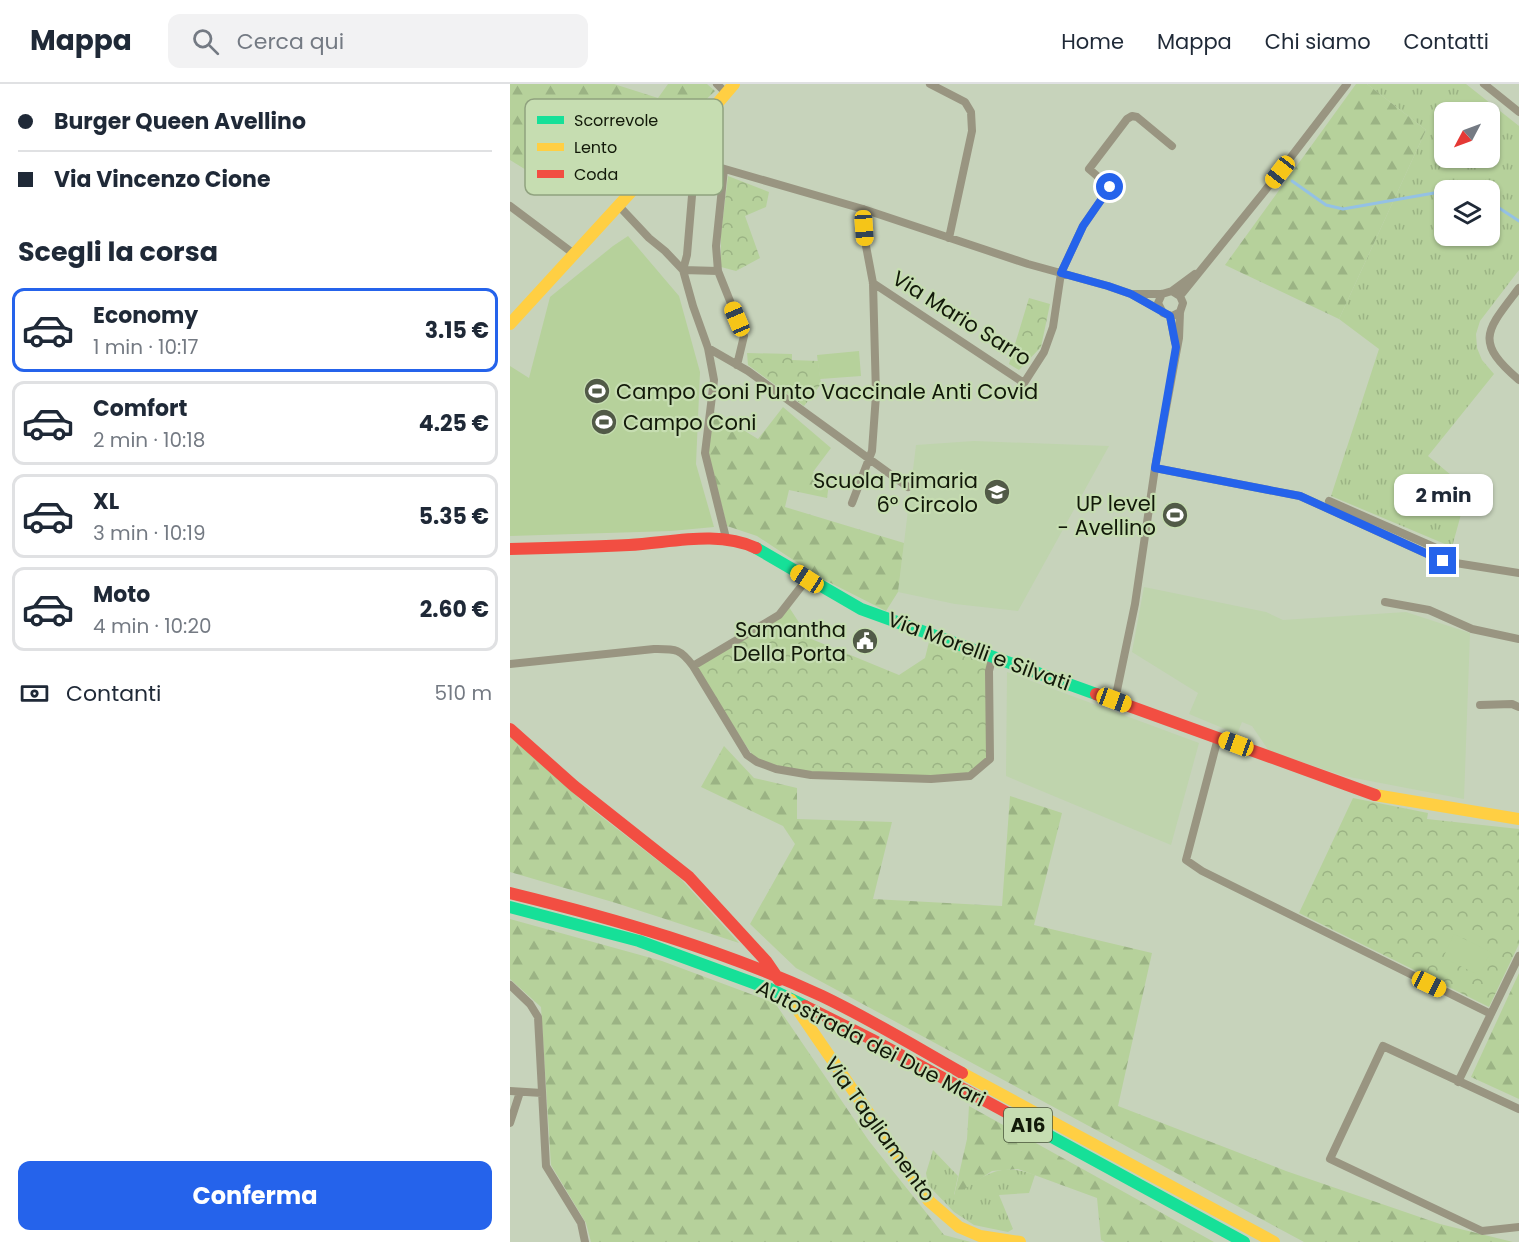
<!DOCTYPE html>
<html lang="it">
<head>
<meta charset="utf-8">
<style>
	:root { --surface:#fff; --page:#f2f2f3; --text:#1f2937; --muted:#747a83; --line:#e0e1e3; --accent:#2563eb }
	body { margin:0; font-family:Poppins,sans-serif; background:var(--page); color:var(--text); height:100vh; display:flex; flex-direction:column; font-size:22px; white-space:nowrap }
	* { box-sizing:border-box; margin:0 }
	p { font-size:20px; color:var(--muted) }
	.icon { flex:none; width:33px; height:33px; fill:none; stroke:currentColor; stroke-width:2; stroke-linecap:round; stroke-linejoin:round }
	.map { position:relative; flex:1; overflow:hidden }
	.sheet { display:flex; flex-direction:column; background:var(--surface); width:510px }
	.sheet>* { flex:none }
	.guide { display:grid; align-content:center; height:132px; padding:0 18px; background:var(--surface) }
	.needle { width:39px; rotate:229deg }
	.controls { position:absolute; left:924px; top:18px; display:grid; gap:12px }
	.controls a { display:grid; place-items:center; width:66px; height:66px; border-radius:12px; background:var(--surface); box-shadow:0 2px 4px #0004; font-size:30px }
	.end { position:absolute; width:27px; height:27px; margin:-14px; border:8px solid #2563eb; background:#fff; box-shadow:0 0 0 3px #fff }
	.from { border-radius:50% }
	.bubble { position:absolute; height:42px; border-radius:12px; background:var(--surface); box-shadow:0 2px 4px #0004; font-size:20px; font-weight:700; line-height:42px; text-align:center }
	.car { position:absolute; width:18px; height:36px; margin:-18px -9px; border-radius:8px; box-shadow:0 0 4px 2px #0007; background:linear-gradient(#f5c518 24%,#345 0 40%,#f5c518 0 76%,#345 0 86%,#f5c518 0) }
	.guide b { display:flex; align-items:center; gap:21px; height:57px; font-size:22px }
	.guide b+b { border-top:2px solid var(--line) }
	.guide i { width:15px; height:15px; background:var(--text) }
	ul { padding:0; list-style:none }
	li { display:flex; align-items:center; gap:18px; height:84px; margin:0 12px 9px; padding:0 6px; border:3px solid var(--line); border-radius:12px }
	li div { flex:1 }
	li b { display:block; font-size:22px }
	li em { font-style:normal; font-weight:700 }
	li.selected { border-color:var(--accent) }
	li>.icon { width:54px; height:54px; stroke-width:1.5 }
	h2 { padding:0 18px; font-size:27px; line-height:72px }
	.pay { display:flex; align-items:center; gap:15px; height:66px; padding:0 18px; font-size:22px }
	.pay p { margin-inline-start:auto }
	.button { display:flex; gap:12px; margin-top:auto; padding:12px 18px }
	.button a { flex:1; height:69px; border-radius:12px; background:var(--accent); color:#fff; font-size:24px; font-weight:700; line-height:69px; text-align:center }
	header { display:flex; align-items:center; gap:36px; box-sizing:border-box; height:84px; padding:0 30px; background:var(--surface); border-bottom:2px solid var(--line) }
	header strong { font-size:28px }
	nav { display:flex; gap:33px; margin-inline-start:auto; font-size:21px }
	.search { width:420px; height:54px; background:var(--page); display:flex; align-items:center; gap:15px; box-sizing:border-box; padding:0 21px; border-radius:12px; color:var(--muted); font-size:22px }
	main { display:flex; flex:1; min-height:0 }
	.map>svg:first-child { display:block }
	.built { fill:#bfd4ad }
	.grass { fill:url(#grass-tufts); fill-rule:evenodd }
	.forest { fill:url(#forest-firs) }
	.park { fill:url(#park-crowns) }
	.pitch { fill:#b6d19b }
	.lines { fill:none; stroke-linecap:round; stroke-linejoin:round }
	.stream { stroke:#94c1e4; stroke-width:3 }
	.street { stroke:#999581; stroke-width:8 }
	.fast { stroke:#16e098; stroke-width:12 }
	.slow { stroke:#ffcf43; stroke-width:12 }
	.jam { stroke:#f24e42; stroke-width:12 }
	.route { stroke:#2563eb; stroke-width:8 }
	.labels { text-anchor:middle; dominant-baseline:central; stroke-width:4.5; stroke-linejoin:round; paint-order:stroke }
	.shield { fill:#c6ddb1; stroke:#48543b; stroke-width:1.5 }
	.shield-label { font-size:20px; font-weight:bold; fill:#121909 }
	.street-label { font-size:21px; fill:#121909; stroke:#c6ddb1 }
	.poi-label { font-size:21px; fill:#121909; stroke:#c6ddb1; text-anchor:end }
	.key { fill:#c6ddb1; stroke:#90a27f; stroke-width:1.5 }
	.key-label { font-size:16px; fill:#121909 }
</style>
</head>
<body>
<header>
<strong>Mappa</strong>
<div class="search"><svg class="icon" aria-label="search" viewBox="0 0 24 24"><circle cx="10" cy="10" r="6"/><path d="M15 15l6 6"/></svg>Cerca qui</div>
<nav><a>Home</a><a>Mappa</a><a>Chi siamo</a><a>Contatti</a></nav>
</header>
<main>
<section class="sheet">
<div class="guide">
<b><i class="from"></i>Burger Queen Avellino</b>
<b><i></i>Via Vincenzo Cione</b>
</div>
<h2>Scegli la corsa</h2>
<ul>
<li class="selected"><svg class="icon" aria-label="car" viewBox="0 0 24 24"><path d="M5 17H2v-5l4-1 3-4h7l3 4 3 1v5h-3M9 17h6M6 11h13"/><circle cx="7" cy="17" r="2"/><circle cx="17" cy="17" r="2"/></svg><div><b>Economy</b><p>1 min · 10:17</p></div><em>3.15 €</em></li>
<li><svg class="icon" aria-label="car" viewBox="0 0 24 24"><path d="M5 17H2v-5l4-1 3-4h7l3 4 3 1v5h-3M9 17h6M6 11h13"/><circle cx="7" cy="17" r="2"/><circle cx="17" cy="17" r="2"/></svg><div><b>Comfort</b><p>2 min · 10:18</p></div><em>4.25 €</em></li>
<li><svg class="icon" aria-label="car" viewBox="0 0 24 24"><path d="M5 17H2v-5l4-1 3-4h7l3 4 3 1v5h-3M9 17h6M6 11h13"/><circle cx="7" cy="17" r="2"/><circle cx="17" cy="17" r="2"/></svg><div><b>XL</b><p>3 min · 10:19</p></div><em>5.35 €</em></li>
<li><svg class="icon" aria-label="car" viewBox="0 0 24 24"><path d="M5 17H2v-5l4-1 3-4h7l3 4 3 1v5h-3M9 17h6M6 11h13"/><circle cx="7" cy="17" r="2"/><circle cx="17" cy="17" r="2"/></svg><div><b>Moto</b><p>4 min · 10:20</p></div><em>2.60 €</em></li>
</ul>
<div class="pay"><svg class="icon" aria-label="cash" viewBox="0 0 24 24"><path d="M3 7h18v10H3z"/><circle cx="12" cy="12" r="2"/></svg>Contanti<p>510 m</p></div>
<div class="button"><a>Conferma</a></div>
</section>
<div class="map">
<svg width="1009" height="1158" viewBox="0 0 1009 1158">
	<defs>
		<pattern id="grass-tufts" width="24" height="20" patternUnits="userSpaceOnUse" patternTransform="scale(1.5)"><rect width="24" height="20" fill="#b6d19b"/><path d="M3 7l-1-3M5 7V3M7 7l1-3M15 17l-1-3M17 17v-4M19 17l1-3" fill="none" stroke="#9bb384"/></pattern>
		<pattern id="forest-firs" width="22" height="20" patternUnits="userSpaceOnUse" patternTransform="scale(1.5)"><rect width="22" height="20" fill="#b6d19b"/><path d="M5 1l3.5 6h-7zM16 11l3.5 6h-7z" fill="#9bb384"/></pattern>
		<pattern id="park-crowns" width="20" height="18" patternUnits="userSpaceOnUse" patternTransform="scale(1.5)"><rect width="20" height="18" fill="#b6d19b"/><path d="M2 6a3 3 0 1 1 6 0M12 15a3 3 0 1 1 6 0" fill="none" stroke="#9bb384"/></pattern>
	</defs>
	<rect width="100%" height="100%" fill="#c7d3bb"/>
	<path class="built" d="M464 357 599 362 508 527 445 520 388 508 406 361Z
		M634 503 756 528 773 536 896 528 960 549 954 715 834 692 759 667 742 642 732 638 727 650 679 630 688 609 622 568Z
		M497 588 689 659 661 761 496 692Z"/>
	<path class="grass" d="M857 0H956L1009 42V186L970 237 966 250 967 264 972 276 984 290 918 372 958 405 942 463 821 412 869 265 829 235 916 46ZM934 28H980V74H934ZM934 106H980V152H934Z
		M423 1066 448 1092 444 1111C475 1092 488 1077 525 1091L519 1109 489 1111 503 1145 498 1148 464 1141 444 1128 418 1101 416 1089Z"/>
	<path class="forest" d="M0 0H104L148 14 158 0H197L205 7 116 92 63 75 34 97 0 76Z
		M846 0H857L916 46 829 235 715 181Z
		M273 323 321 364 303 388 319 400 317 414 279 406 275 423 394 459 388 508 376 527 309 493 247 452 217 442 198 368 204 328 248 355Z
		M0 649 74 719 170 794 229 859 106 819 0 788Z
		M214 662 244 694 287 704V735L382 738 363 815 492 822 500 712 552 729 524 841 642 869 608 1022 776 1087 930 1140 1003 1158H794L286 884 240 840 285 760 273 742 191 703Z
		M0 835 152 877 265 919 359 1057 434 1151 461 1158H81L76 1139 41 1081 31 923 0 895Z
		M1009 889V1015L961 993Z
		M459 1022 704 1158H705H595L591 1156 587 1114 508 1085 482 1087 444 1112 457 1055Z"/>
	<path class="park" d="M218 92 259 108 256 123 235 132 250 174 226 187 211 183V149Z
		M519 214 540 220 531 263 509 286 499 280Z
		M237 269 282 270V276L308 277 311 300 294 322 238 281Z
		M277 520 299 554 389 591 415 574 421 550 483 572 480 675 460 692 301 691 247 678 183 582 269 531Z
		M843 714 918 729 917 735 1009 745V860L979 923 789 829Z"/>
	<path class="pitch" d="M118 152 169 212 190 288 186 380 204 443 161 447 0 452V282L19 294 40 213 103 162Z
		M349 267 351 292 310 295 307 271Z
		M944 850 981 868 969 891 933 874Z"/>
	<g class="lines">
		<path class="stream" d="M782 97 816 121 833 125 924 109H934
			M980 118 1009 137"/>
		<path class="street" d="M207 0 216 9
			M420 0 455 18 461 28 462 47 439 154
			M974 0 1009 28
			M179 49 208 83 353 125 518 180 598 202 621 210 650 226
			M192 64 184 88 177 171 173 186 183 222 198 264 204 296 195 369 216 454
			M214 85 206 162 208 187 234 252 227 281
			M108 121 139 154 155 167 173 186
			M0 122 64 170
			M173 186 208 187
			M363 199 514 299 534 268 543 243 551 189 573 142 600 103 579 85 617 35 622 32 627 33 662 62
			M1009 204C977 246 963 257 1009 296
			M662 207 685 190
			M652 210 648 219 653 229 662 232 670 228
			M670 212 754 108 837 0
			M660 232 665 258
			M198 264 238 287 398 403
			M645 384 790 412 933 477 1009 489
			M819 417 924 463 933 476
			M342 419 362 367 366 311 363 199 356 162 353 125
			M875 518 919 526 962 545 1009 555
			M0 580 144 565C165 565 170 564 183 582L269 531 297 495
			M183 582 237 671 247 678 266 685 301 691 421 695 460 692 480 675 479 587 483 572
			M605 616 625 520 645 384 669 254 670 228 673 219 670 212 662 207 652 210H624
			M970 621 1002 620 1009 623
			M708 654 676 776 692 787 981 930
			M0 901 20 920 28 933 36 1082 71 1139 75 1158
			M948 998 1009 872
			M0 1007 32 1009
			M1009 1025 873 962 820 1075 972 1147 1009 1143
			M0 1039 10 1008"/>
		<path class="fast" d="M246 464 351 525 586 610
			M0 823 129 857 260 905 295 922
			M507 1034 734 1158"/>
		<path class="slow" d="M0 240 131 97 200 28 224 0
			M865 711 1009 735
			M281 916 419 1117 449 1143 470 1152 510 1158
			M452 989 764 1158"/>
		<path class="jam" d="M0 465C40 464 79 463 119 461 160 459 207 446 246 464
			M586 610 865 711
			M0 645 64 702 179 793 256 877 269 896
			M0 809C106 835 213 866 312 912 360 935 406 963 452 989
			M295 922 361 955 507 1034"/>
	</g>
	<g class="lines">
		<path class="route" d="M600 103 573 142 551 189 598 202 621 210 660 232 666 263 645 384 790 412 933 477"/>
	</g>
	<defs>
		<g id="stadium-disc" transform="scale(1.35)"><circle r="9.5" fill="#515a47" stroke="#c6ddb1"/><path d="M0-5a6.5 5 0 1 0 0 10a6.5 5 0 1 0 0-10ZM-3.5-1.8h7v3.6h-7Z" fill="#fff"/></g>
		<g id="school-disc" transform="scale(1.35)"><circle r="9.5" fill="#515a47" stroke="#c6ddb1"/><path d="M0-5L7-2L0 1L-7-2ZM-4 1L0 2.5L4 1V4Q0 6-4 4Z" fill="#fff"/></g>
		<g id="civic-disc" transform="scale(1.35)"><circle r="9.5" fill="#515a47" stroke="#c6ddb1"/><path d="M-.6-6.5H3V-4.5H.6V-3L4-1V1h2V6H-6V1h2V-1L-.6-3ZM-1.2 2.5V6h2.4V2.5Z" fill="#fff"/></g>
	</defs>
	<g fill-rule="evenodd">
		<use href="#stadium-disc" x="87" y="307"/>
		<use href="#stadium-disc" x="94" y="338"/>
		<use href="#school-disc" x="487" y="408"/>
		<use href="#stadium-disc" x="665" y="431"/>
		<use href="#civic-disc" x="355" y="557"/>
	</g>
	<g class="labels">
		<rect class="shield" x="494" y="1024" width="48" height="34" rx="4.5"/>
		<g class="shield-label">
			<text x="518" y="1041">A16</text>
		</g>
		<g class="street-label">
			<text transform="translate(452 234) rotate(32)">Via Mario Sarro</text>
			<text transform="translate(469 567) rotate(20)">Via Morelli e Silvati</text>
			<text transform="translate(361 959) rotate(27)">Autostrada dei Due Mari</text>
			<text transform="translate(370 1045) rotate(54)">Via Tagliamento</text>
		</g>
		<g class="poi-label">
			<text x="106" y="307" text-anchor="start">Campo Coni Punto Vaccinale Anti Covid</text>
			<text x="113" y="338" text-anchor="start">Campo Coni</text>
			<text x="468" y="396">Scuola Primaria<tspan x="468" dy="24">6° Circolo</tspan></text>
			<text x="646" y="419">UP level<tspan x="646" dy="24">- Avellino</tspan></text>
			<text x="336" y="545">Samantha<tspan x="336" dy="24">Della Porta</tspan></text>
		</g>
	</g>
	<rect x="15" y="15" width="198" height="96" rx="9" class="key"/>
	<rect x="27" y="32" width="27" height="8" fill="#16e098"/>
	<rect x="27" y="59" width="27" height="8" fill="#ffcf43"/>
	<rect x="27" y="86" width="27" height="8" fill="#f24e42"/>
	<g class="key-label">
		<text x="64" y="42">Scorrevole</text>
		<text x="64" y="69">Lento</text>
		<text x="64" y="96">Coda</text>
	</g>
</svg>
<div class="controls">
<a><svg class="needle" viewBox="-14 -14 28 28"><path d="M0-13l5 13h-10z" fill="#e53935"/><path d="M0 13l5-13h-10z" fill="#747a83"/></svg></a>
<a><svg class="icon" aria-label="layers" viewBox="0 0 24 24"><path d="M12 4l9 5-9 5-9-5zM3 14l9 5 9-5"/></svg></a>
</div>
<i class="end from" style="left:600px;top:103px"></i>
<i class="end" style="left:933px;top:477px"></i>
<div class="bubble" style="left:884px;top:390px;width:99px">2 min</div>
<i class="car" style="left:770px;top:88px;rotate:218deg"></i>
<i class="car" style="left:354px;top:144px;rotate:176deg"></i>
<i class="car" style="left:227px;top:235px;rotate:337deg"></i>
<i class="car" style="left:297px;top:495px;rotate:303deg"></i>
<i class="car" style="left:604px;top:616px;rotate:110deg"></i>
<i class="car" style="left:726px;top:660px;rotate:290deg"></i>
<i class="car" style="left:919px;top:900px;rotate:116deg"></i>
</div>
</main>
</body>
</html>
